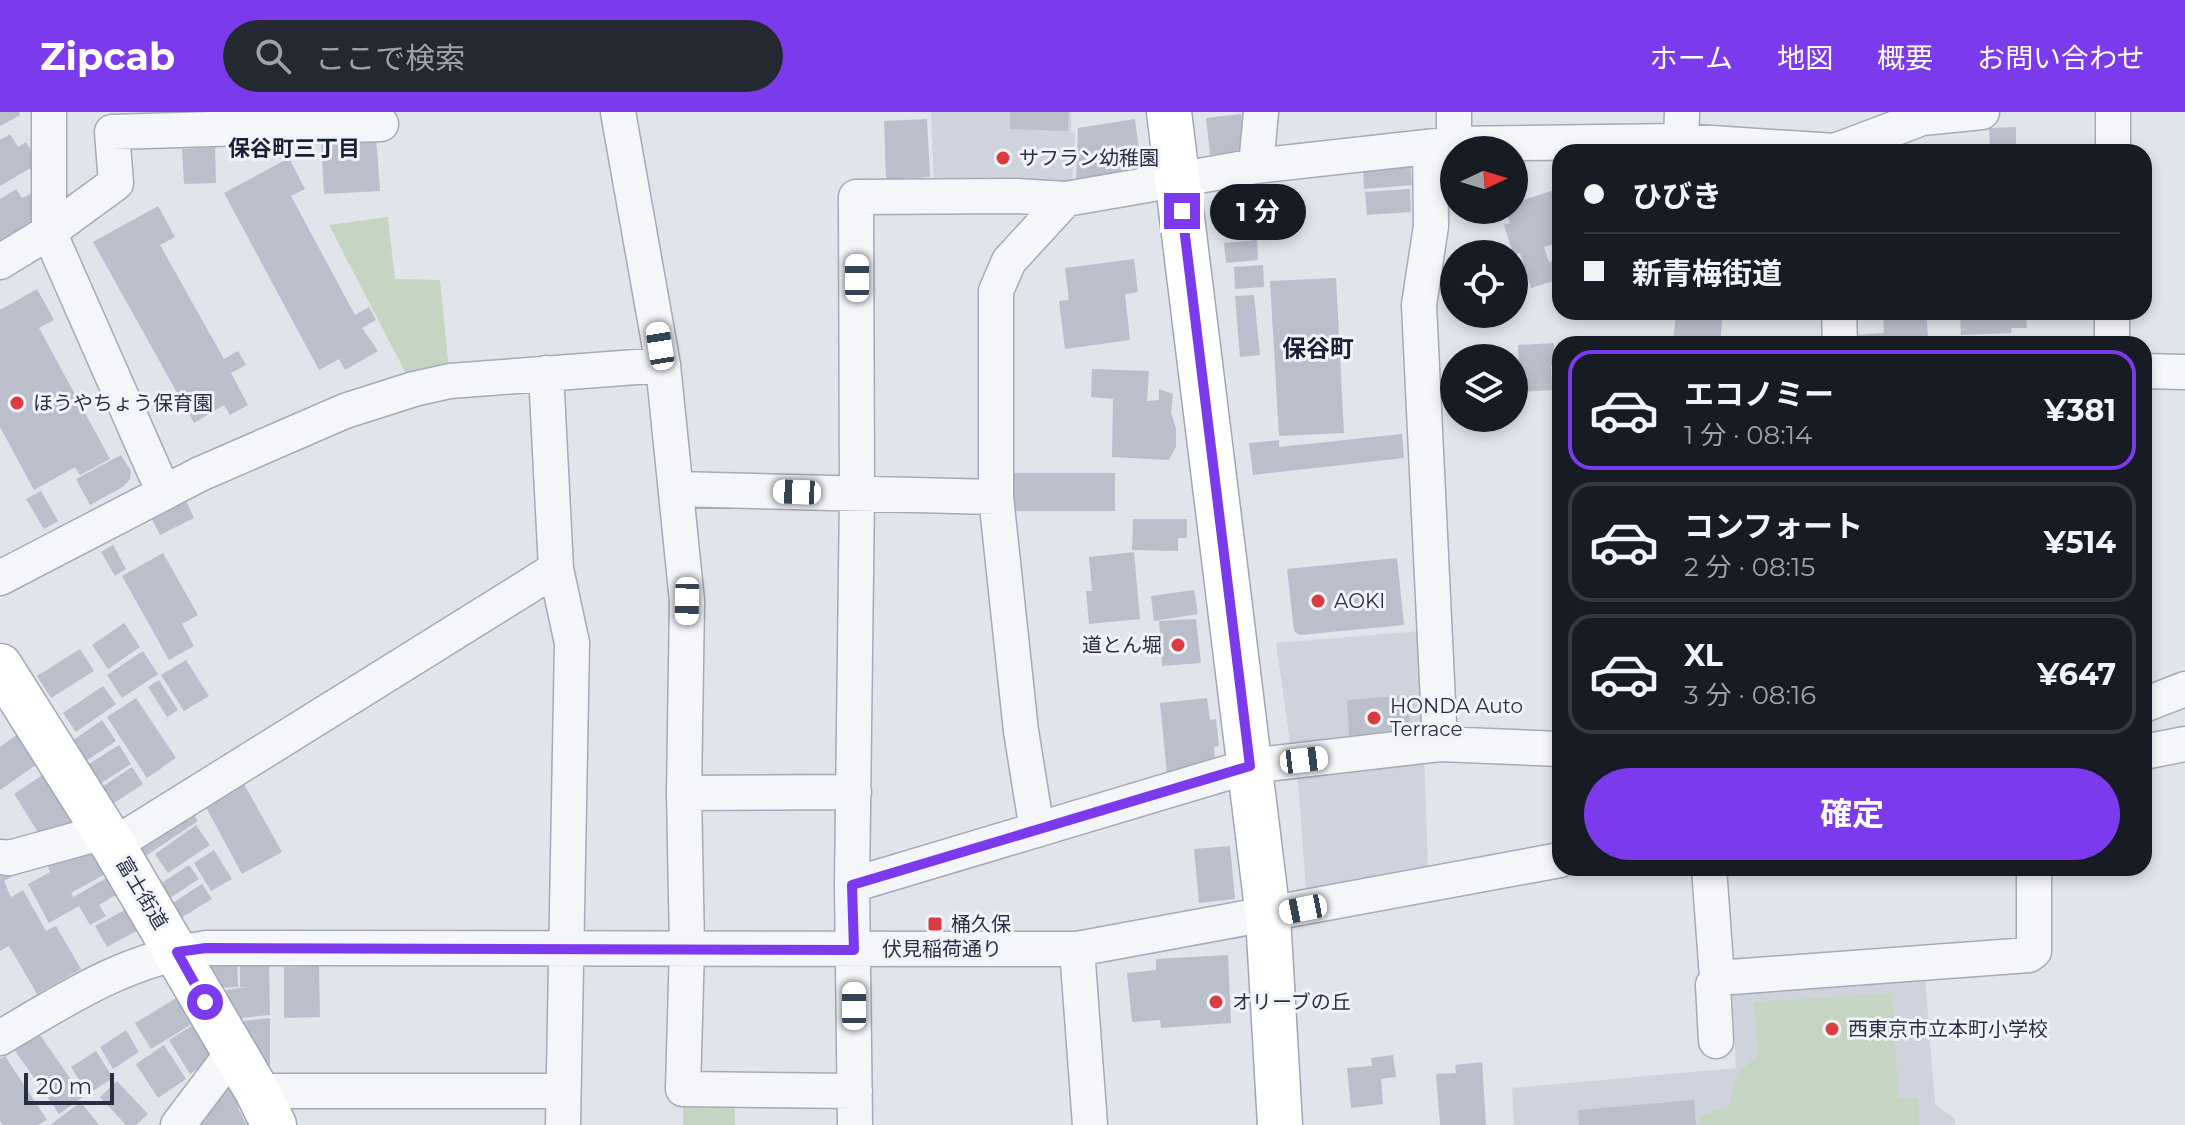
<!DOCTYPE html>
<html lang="ja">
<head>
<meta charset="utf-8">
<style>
	:root { --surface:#171b24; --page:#242831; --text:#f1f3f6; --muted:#9ea1a6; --line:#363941; --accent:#7c3aed }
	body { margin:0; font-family:Montserrat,"Noto Sans JP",sans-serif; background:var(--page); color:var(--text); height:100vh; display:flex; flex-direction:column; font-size:30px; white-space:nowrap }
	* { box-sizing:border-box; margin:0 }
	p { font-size:26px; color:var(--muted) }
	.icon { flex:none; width:44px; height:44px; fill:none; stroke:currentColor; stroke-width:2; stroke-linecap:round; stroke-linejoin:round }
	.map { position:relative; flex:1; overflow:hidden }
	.sheet { position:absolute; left:1552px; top:224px; width:600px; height:540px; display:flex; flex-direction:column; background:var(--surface); border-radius:24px; box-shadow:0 4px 12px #0003 }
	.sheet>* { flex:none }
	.hud { position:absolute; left:1552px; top:32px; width:600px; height:176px; border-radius:24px; box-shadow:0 4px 12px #0003; display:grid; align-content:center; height:176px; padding:0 32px; background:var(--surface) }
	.needle { width:52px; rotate:86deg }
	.fabs { position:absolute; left:1440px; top:24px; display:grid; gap:16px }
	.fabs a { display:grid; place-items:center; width:88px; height:88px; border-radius:50%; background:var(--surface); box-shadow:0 4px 12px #0003; font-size:40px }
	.scale { position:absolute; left:24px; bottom:20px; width:90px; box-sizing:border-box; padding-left:8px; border:4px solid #282f45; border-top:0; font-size:22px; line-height:28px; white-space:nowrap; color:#282f45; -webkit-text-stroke:6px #f1f3f8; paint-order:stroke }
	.end { position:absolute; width:36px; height:36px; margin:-18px; border:10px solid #7c3aed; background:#fff; box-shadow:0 0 0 4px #fff }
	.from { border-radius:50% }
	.bubble { position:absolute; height:56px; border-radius:28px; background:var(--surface); box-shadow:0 4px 12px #0003; font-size:26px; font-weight:700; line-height:56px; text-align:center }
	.car { position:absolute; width:24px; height:48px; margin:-24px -12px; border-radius:10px; box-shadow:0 0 6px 2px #0007; background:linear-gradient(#fff 24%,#345 0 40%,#fff 0 76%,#345 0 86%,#fff 0) }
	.hud b { display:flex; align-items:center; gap:28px; height:76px; font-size:30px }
	.hud b+b { border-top:2px solid var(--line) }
	.hud i { width:20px; height:20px; background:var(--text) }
	ul { padding:14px 0 0; list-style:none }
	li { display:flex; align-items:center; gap:24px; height:120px; margin:0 16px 12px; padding:0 16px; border:4px solid var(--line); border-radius:24px }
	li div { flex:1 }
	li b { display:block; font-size:30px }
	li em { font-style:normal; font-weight:700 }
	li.selected { border-color:var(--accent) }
	li>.icon { width:72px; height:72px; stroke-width:1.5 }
	.button { display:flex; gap:16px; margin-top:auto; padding:16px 32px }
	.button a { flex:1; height:92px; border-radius:48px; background:var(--accent); color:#fff; font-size:32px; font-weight:700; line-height:92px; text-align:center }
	header { display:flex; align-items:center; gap:48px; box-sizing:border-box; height:112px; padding:0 40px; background:var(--accent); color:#fff }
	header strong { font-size:38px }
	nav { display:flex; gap:44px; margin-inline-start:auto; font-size:28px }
	.search { width:560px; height:72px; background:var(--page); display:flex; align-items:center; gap:20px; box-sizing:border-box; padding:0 28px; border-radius:44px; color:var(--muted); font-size:30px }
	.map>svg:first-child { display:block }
	.built { fill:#cfd3dd }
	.park { fill:#c4d6c2 }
	.building { fill:#bbbfcc }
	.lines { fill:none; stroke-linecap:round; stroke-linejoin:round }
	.minor-casing { stroke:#a6aab6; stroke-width:37 }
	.major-casing { stroke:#a0a6b8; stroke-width:47 }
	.minor { stroke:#f5f6f9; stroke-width:34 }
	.major { stroke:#fff; stroke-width:44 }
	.route { stroke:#7c3aed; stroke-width:10 }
	.poi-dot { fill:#da3c41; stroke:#f1f3f8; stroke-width:3 }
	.labels { text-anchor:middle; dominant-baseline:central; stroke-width:6; stroke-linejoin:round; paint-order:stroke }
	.poi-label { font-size:20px; fill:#282f45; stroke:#f1f3f8; text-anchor:start }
	.street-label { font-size:20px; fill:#282f45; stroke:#f1f3f8 }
	.neighbourhood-label { font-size:22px; font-weight:bold; fill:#1a2035; stroke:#f1f3f8 }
	.quarter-label { font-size:24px; font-weight:bold; fill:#1a2035; stroke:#f1f3f8 }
</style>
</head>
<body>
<header>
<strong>Zipcab</strong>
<div class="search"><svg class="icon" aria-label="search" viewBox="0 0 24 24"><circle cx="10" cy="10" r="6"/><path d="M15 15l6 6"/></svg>ここで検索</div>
<nav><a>ホーム</a><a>地図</a><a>概要</a><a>お問い合わせ</a></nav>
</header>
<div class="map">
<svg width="2185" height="1013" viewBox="0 0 2185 1013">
	<rect width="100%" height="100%" fill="#e1e4eb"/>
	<path class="built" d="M931 0H1071V20L1075 21 1072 72 934 75Z
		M1421 519 1423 614 1417 620 1291 637 1276 531Z
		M1424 641 1428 755 1306 777 1297 657Z
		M1925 864 1935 992 1955 1007V1013H1514L1512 976 1736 956 1732 878Z"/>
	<path class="park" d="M388 105 395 167 440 168 450 269 414 277 329 113Z
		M1892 881 1898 986H1919V1013H1700V1004L1729 994 1737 962 1758 943 1754 890Z
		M683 977 734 978 735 1013H683Z"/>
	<path class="building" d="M0 0H19L20 3 0 14Z
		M1010 0H1069L1068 19 1010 17Z
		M1241 2 1245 38 1210 43 1206 6Z
		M927 7 930 65 886 68 884 9Z
		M1135 7 1142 61 1076 69 1078 16Z
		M2016 15V40H1968V37H1990L1989 16Z
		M10 22 18 35 26 30 39 51 0 74V28Z
		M376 24 380 79 324 82 321 27Z
		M215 35 216 71 184 72 182 37Z
		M289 46 305 77 291 84 355 203 369 195 376 208 362 216 378 239 345 258 339 247 319 258 224 81Z
		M1410 52 1412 73 1364 77 1363 57Z
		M1259 68 1263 118 1227 121 1221 71Z
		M16 77 22 86 35 80 33 110 0 137V87Z
		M1410 77 1411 100 1367 103 1365 80Z
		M1554 78 1560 96V130L1544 135 1549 150 1560 147V167L1531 176 1520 141 1513 142 1504 113 1510 111 1505 98H1514V91Z
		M158 94 175 125 160 133 224 247 238 239 246 253 231 261 248 293 230 303 224 293 194 311 93 130Z
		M1257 128 1258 148 1226 151 1224 131Z
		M1134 147 1138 180 1125 182 1130 228 1065 237 1059 189 1069 188 1065 156Z
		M1263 153 1264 175 1235 177 1234 155Z
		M1336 166 1344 321 1279 324 1270 169Z
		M37 177 54 208 39 216 110 347 80 363 75 355 34 378 0 315V198Z
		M1254 183 1260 243 1240 245 1235 184Z
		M1676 200H1723L1720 232H1673Z
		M1883 200H1926L1928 226 1902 228V232H1857L1856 223 1884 221Z
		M1960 200H2026L2027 216H2011L2012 221 1961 223Z
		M1554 231 1555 253 1551 254 1552 278 1520 280 1518 233Z
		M1500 241V246H1466V244Z
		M1092 257 1149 259 1147 289 1159 288V277L1173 282 1171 301 1176 316V335L1169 348 1112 345 1113 287 1091 285Z
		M1402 322 1404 346 1253 363 1249 331 1279 328V335Z
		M121 343 131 359 130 367 124 374 90 393 76 367Z
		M1011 361H1115V399H1011Z
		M41 379 58 409 44 417 26 387Z
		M184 384 194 406 160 423 149 401Z
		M1133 407H1187V426H1178V439L1132 438Z
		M113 433 126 457 115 464 101 440Z
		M1134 440 1140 507 1089 512 1086 479H1092L1089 445Z
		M163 441 198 503 182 512 194 534 169 548 122 464Z
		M1397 446 1404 513 1300 523 1294 519 1287 457Z
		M1194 478 1198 502 1154 509 1151 484Z
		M1196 507 1201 551 1162 554 1159 509Z
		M124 511 140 535 108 557 92 533Z
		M80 537 94 559 51 586 37 564Z
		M143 539 158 562 122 586 107 563Z
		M186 548 209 584 184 599 161 563Z
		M159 568 178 598 167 605 148 575Z
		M103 574 116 592 76 620 63 601Z
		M1408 583 1410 617 1349 624 1347 588Z
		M136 586 176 646 147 666 107 605Z
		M1207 586 1210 608 1216 607 1219 634 1214 635 1216 657 1167 662 1160 591Z
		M102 608 116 629 86 649 72 629Z
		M19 621 40 650 0 678V635Z
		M119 633 131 652 94 676 81 657Z
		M132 655 143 672 105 697 94 680Z
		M47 660 82 716 43 728 14 682Z
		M240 665 282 740 242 762 201 686Z
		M185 690 198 709 138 749 126 730Z
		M196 713 210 733 168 761 155 742Z
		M1230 734 1235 787 1199 791 1194 737Z
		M93 736 107 761 71 781 74 785 111 763 121 780 99 793 106 804 90 813 79 794 49 811 28 772 50 760 44 745Z
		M214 738 232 767 211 779 194 751Z
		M0 751 18 761 4 769 11 785 23 778 46 819 56 814 81 857 37 882 9 834 0 839Z
		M189 753 199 767 161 792 151 778Z
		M202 772 212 787 174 810 165 796Z
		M132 794 144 815 107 835 95 814Z
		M1228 843 1231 911 1161 916 1160 908 1132 910 1127 861 1156 858V847Z
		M237 850 238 875 214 876 208 851Z
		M269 850 270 903 230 907 226 878 245 875H240V851Z
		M319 854 320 905 284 906V855Z
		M185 881 200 907 151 937 135 911Z
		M270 906V960L233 910Z
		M201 908 221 942 190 962 169 928Z
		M126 918 139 940 113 957 100 935Z
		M38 920 83 985 59 1002 14 937Z
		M164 933 186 967 158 986 136 952Z
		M96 939 113 966 88 982 71 955Z
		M1393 943 1396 965 1381 967 1383 992 1351 996 1347 956 1372 954 1371 946Z
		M5 944 47 1008 38 1013H3L0 1009V947Z
		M1482 950 1486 1013H1440L1436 962 1456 961 1455 953Z
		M117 969 148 1002 136 1013H126L100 985Z
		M232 973 243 993 238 996 247 1013H190L214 982Z
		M1694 988 1696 1013H1579L1578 998Z
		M81 990 99 1013H50Z"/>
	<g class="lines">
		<g class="minor-casing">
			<path id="minor" d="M618 0 663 253 687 489 684 681 687 835 683 977 855 979
				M1681 29 1682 0
				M1454 32V0
				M1430 35 1431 114 1419 193 1440 632
				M2113 40V0
				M1256 54 1261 0
				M0 150 49 120V0
				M1839 200 1840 232
				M2112 232V200
				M2144 259 2185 260
				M546 261 556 457 572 531 563 1013
				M676 377 996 385
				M164 381 49 120 116 71 112 20 381 12
				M0 466 200 362 345 299 414 277 450 269 663 253
				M2144 593 2185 577
				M2144 640 2185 632
				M684 681 854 680
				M1037 718 1021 619 996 385V179L1009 149 1066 87
				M123 727 556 457
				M0 745 9 746 104 720
				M1709 756 1717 866 1713 873 1716 929
				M852 773 1250 654 1440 632 1560 637
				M1077 837 1090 1013
				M1717 866 2029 843 2034 839V756
				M0 926C67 886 126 847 206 836L1077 837 1560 748
				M257 979H563
				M178 1013 234 939
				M855 1013 852 773 857 382 856 85 1015 84 1066 87 1256 54 1454 32 1681 29 1835 39 1922 6 1982 0"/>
		</g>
		<g class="major-casing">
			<path id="major" d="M1169 0 1268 804 1280 1013
				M0 554 113 733 257 979 274 1013"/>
		</g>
		<use href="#minor" class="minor"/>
		<use href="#major" class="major"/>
	</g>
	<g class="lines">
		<path class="route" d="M205 890 177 840 206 836 854 838 852 773 1250 654 1182 99"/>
	</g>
	<g class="poi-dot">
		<circle cx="1003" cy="46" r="8"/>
		<circle cx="17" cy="291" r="8"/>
		<circle cx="1318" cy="489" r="8"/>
		<circle cx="1178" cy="533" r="8"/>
		<circle cx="1374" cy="606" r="8"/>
		<rect x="927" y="804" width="16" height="16" rx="4"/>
		<circle cx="1216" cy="890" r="8"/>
		<circle cx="1832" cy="917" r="8"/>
	</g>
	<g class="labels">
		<g class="poi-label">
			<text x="1019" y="46">サフラン幼稚園</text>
			<text x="33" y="291">ほうやちょう保育園</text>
			<text x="1334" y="489">AOKI</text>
			<text x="1162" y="533" text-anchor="end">道とん堀</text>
			<text x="1390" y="594">HONDA Auto<tspan x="1390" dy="23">Terrace</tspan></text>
			<text x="951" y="812">桶久保</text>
			<text x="1232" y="890">オリーブの丘</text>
			<text x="1848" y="917">西東京市立本町小学校</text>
		</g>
		<g class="street-label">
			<text transform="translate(142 781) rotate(59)">富士街道</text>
			<text x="942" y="837">伏見稲荷通り</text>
		</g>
		<g class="neighbourhood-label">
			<text x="294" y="36">保谷町三丁目</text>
		</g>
		<g class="quarter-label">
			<text x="1318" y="236">保谷町</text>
		</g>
	</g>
</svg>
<div class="fabs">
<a><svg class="needle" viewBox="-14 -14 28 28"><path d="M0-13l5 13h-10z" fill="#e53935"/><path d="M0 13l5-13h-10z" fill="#9ea1a6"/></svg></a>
<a><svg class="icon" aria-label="locate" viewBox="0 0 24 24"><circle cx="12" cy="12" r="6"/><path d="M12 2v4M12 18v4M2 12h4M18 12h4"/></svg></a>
<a><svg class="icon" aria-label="layers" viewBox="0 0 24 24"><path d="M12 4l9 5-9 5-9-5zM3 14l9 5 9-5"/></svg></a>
</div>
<div class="scale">20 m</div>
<i class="end from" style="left:205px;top:890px"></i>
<i class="end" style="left:1182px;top:99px"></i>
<div class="bubble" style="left:1210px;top:72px;width:96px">1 分</div>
<i class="car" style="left:857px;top:166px;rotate:0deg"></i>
<i class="car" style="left:660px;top:234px;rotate:351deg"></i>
<i class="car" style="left:797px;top:380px;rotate:272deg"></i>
<i class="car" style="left:687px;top:489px;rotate:181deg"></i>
<i class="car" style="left:1304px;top:648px;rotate:83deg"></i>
<i class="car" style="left:1303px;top:797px;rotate:259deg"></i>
<i class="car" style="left:854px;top:894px;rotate:0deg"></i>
<div class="hud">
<b><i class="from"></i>ひびき</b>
<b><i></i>新青梅街道</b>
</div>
<section class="sheet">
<ul>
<li class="selected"><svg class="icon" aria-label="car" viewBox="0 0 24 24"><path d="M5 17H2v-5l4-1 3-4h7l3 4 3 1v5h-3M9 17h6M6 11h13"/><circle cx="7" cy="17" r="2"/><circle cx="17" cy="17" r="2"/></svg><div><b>エコノミー</b><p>1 分 · 08:14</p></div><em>¥381</em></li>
<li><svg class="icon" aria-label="car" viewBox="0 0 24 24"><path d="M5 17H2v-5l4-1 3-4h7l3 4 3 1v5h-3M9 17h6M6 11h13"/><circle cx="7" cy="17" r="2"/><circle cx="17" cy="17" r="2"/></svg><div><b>コンフォート</b><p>2 分 · 08:15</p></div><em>¥514</em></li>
<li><svg class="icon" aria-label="car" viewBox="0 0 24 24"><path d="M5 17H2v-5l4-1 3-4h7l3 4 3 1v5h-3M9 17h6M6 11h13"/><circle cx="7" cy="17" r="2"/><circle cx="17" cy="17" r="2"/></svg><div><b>XL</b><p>3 分 · 08:16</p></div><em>¥647</em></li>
</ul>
<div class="button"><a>確定</a></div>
</section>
</div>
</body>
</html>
